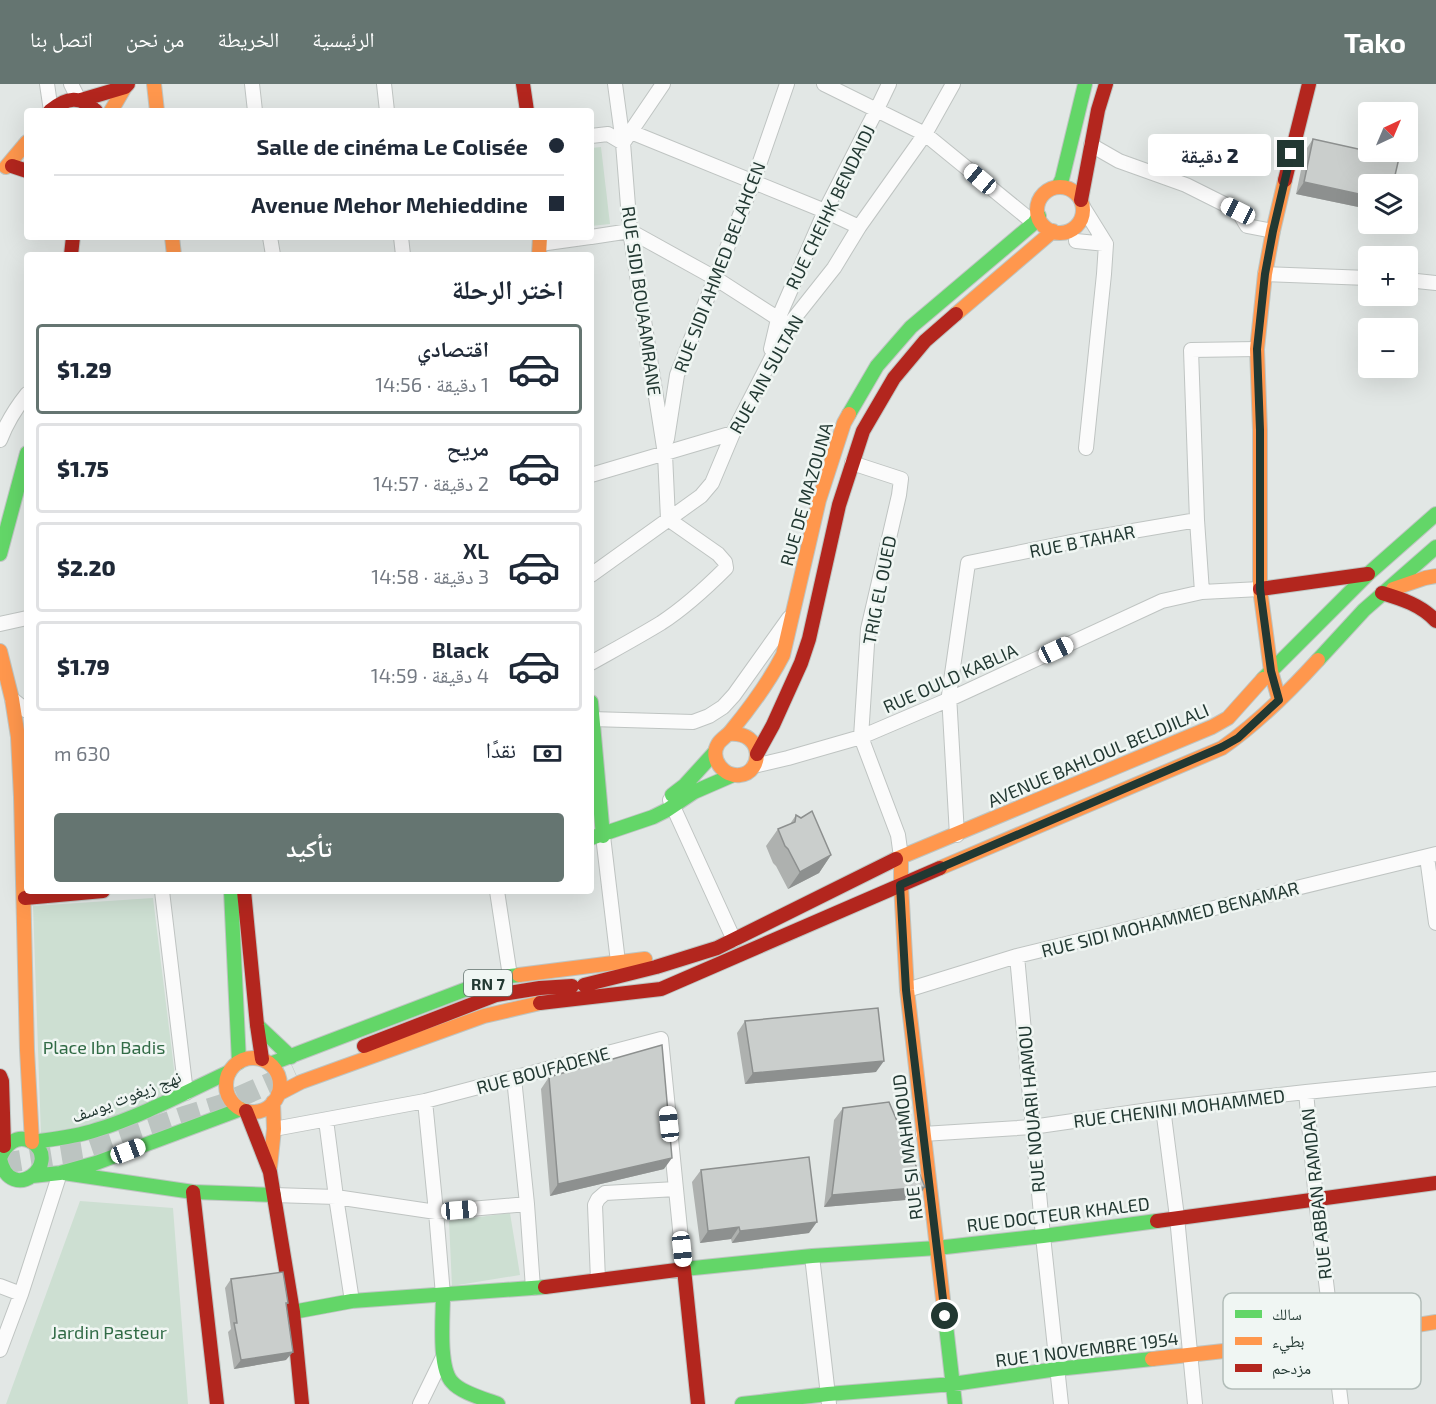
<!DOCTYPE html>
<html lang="ar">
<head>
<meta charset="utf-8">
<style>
	:root { --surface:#fff; --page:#f2f2f3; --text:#1f2937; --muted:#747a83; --line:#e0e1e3; --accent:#657571 }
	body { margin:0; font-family:"Exo 2","Noto Naskh Arabic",sans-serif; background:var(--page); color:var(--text); direction:rtl; height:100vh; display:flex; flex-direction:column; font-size:22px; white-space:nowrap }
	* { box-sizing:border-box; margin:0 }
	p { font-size:20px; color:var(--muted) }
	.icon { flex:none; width:33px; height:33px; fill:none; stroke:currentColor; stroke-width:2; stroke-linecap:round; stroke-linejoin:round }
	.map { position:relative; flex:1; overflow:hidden; direction:ltr }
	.side { position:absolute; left:24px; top:168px; width:570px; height:642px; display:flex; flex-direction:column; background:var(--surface); border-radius:6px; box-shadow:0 6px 24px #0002; direction:rtl }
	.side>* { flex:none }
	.top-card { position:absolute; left:24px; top:24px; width:570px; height:132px; border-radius:6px; box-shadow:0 6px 24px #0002; direction:rtl; display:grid; align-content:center; height:132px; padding:0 30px; background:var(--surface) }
	.needle { width:39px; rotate:44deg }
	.fabs { position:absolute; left:1358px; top:18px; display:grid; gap:12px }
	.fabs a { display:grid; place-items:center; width:60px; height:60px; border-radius:6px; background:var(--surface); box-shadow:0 6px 24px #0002; font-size:30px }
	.end { position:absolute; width:27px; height:27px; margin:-14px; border:8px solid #223832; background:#fff; box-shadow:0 0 0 3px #fff }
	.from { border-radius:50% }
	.bubble { position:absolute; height:42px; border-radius:6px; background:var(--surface); box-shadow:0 6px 24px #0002; font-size:20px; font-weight:800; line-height:42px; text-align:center; direction:rtl }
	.car { position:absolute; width:18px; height:36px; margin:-18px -9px; border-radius:8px; box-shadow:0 0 4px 2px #0007; background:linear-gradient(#fff 24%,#345 0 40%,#fff 0 76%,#345 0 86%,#fff 0) }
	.top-card b { display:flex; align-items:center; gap:21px; height:57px; font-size:22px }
	.top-card b+b { border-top:2px solid var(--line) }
	.top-card i { width:15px; height:15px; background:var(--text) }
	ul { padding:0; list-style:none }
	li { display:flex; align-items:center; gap:18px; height:90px; margin:0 12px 9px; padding:0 18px; border:3px solid var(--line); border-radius:6px }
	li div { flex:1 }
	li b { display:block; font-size:22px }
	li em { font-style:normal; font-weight:800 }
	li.selected { border-color:var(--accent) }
	li>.icon { width:54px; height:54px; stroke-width:1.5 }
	h2 { padding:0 30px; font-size:27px; line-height:72px }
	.pay { display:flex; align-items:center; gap:15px; height:66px; padding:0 30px; font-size:22px }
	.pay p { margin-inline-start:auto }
	.primary-button { display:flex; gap:12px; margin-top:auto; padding:12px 30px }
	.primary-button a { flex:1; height:69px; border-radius:6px; background:var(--accent); color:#fff; font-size:24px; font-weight:800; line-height:69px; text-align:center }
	header { display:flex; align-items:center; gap:36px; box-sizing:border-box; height:84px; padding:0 30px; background:var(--accent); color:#fff }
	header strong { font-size:28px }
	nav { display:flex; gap:33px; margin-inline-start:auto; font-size:21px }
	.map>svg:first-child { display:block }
	.green { fill:#cddfd2 }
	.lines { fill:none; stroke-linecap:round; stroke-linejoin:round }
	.primary-tunnel { stroke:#bcc4c1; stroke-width:21; stroke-dasharray:21 10; stroke-linecap:butt }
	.street-casing { stroke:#bfc4c2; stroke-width:16 }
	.fast-casing { stroke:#bec5c2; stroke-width:16 }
	.slow-casing { stroke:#bec5c2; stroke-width:16 }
	.jam-casing { stroke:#bec5c2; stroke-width:16 }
	.street { stroke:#fbfbfb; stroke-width:14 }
	.fast { stroke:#63d668; stroke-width:14 }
	.slow { stroke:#ff974d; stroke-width:14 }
	.jam { stroke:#b3261e; stroke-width:14 }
	.wall { fill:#aeb1af }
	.shaded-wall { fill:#8d908f }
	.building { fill:#cacecc; stroke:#8d908f; stroke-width:1.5 }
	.route { stroke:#223832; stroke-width:8 }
	.labels { text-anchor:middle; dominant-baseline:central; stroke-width:5; stroke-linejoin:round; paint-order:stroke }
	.shield { fill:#f0f6f3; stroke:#60716c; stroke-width:1.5 }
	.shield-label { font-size:16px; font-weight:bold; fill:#223832 }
	.street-label { font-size:18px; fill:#223832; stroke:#f0f6f3 }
	.park-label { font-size:18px; fill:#316b46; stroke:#f0f6f3 }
	.key { fill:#f0f6f3; stroke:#b2bdb9; stroke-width:1.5 }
	.key-label { font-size:16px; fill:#223832 }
</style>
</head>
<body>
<header>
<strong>Tako</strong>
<nav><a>الرئيسية</a><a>الخريطة</a><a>من نحن</a><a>اتصل بنا</a></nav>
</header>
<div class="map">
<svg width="1436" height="1320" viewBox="0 0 1436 1320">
	<rect width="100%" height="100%" fill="#e2e7e5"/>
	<path class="green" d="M601 63 610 140 591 142V64Z
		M153 814 177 1009 101 1043 41 1051 33 822Z
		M80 1117 173 1124 188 1320H6Z
		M510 1129 520 1191 452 1202 449 1137Z"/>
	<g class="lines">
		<path class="primary-tunnel" d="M0 1080 87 1066 186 1032 221 1021 295 988"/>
		<g class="street-casing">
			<path id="street" d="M47 0 51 27
				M71 0 79 16
				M252 0 255 27
				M384 0 387 27
				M824 0 925 50 1034 139
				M631 48 825 127 859 143
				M591 52 608 50 623 59 663 0
				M1091 61 1119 77 1186 101 1238 127 1247 142 1273 147
				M1083 123 1106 160 1104 190 1086 364
				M270 153 273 171
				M401 153 403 171
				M591 153 630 147 715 194 785 239
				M1076 157 1106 160
				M540 160 590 153
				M1265 190 1368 194
				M1407 196 1436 199
				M771 265 778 235 825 127 877 25 889 0
				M667 355 677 291 753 98 787 0
				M0 356C7 338 15 325 27 310
				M852 379 901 395 899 411 868 545 861 653 898 751 901 773
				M591 391 733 349
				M591 491 701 412 712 399 733 349 788 242 834 184 859 143 925 50 953 0
				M1202 508 1197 436 1191 266 1257 265
				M0 540 27 534
				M591 579C614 566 638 553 661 539 684 524 706 504 726 484L725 478 718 470 668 435 665 370 630 147 623 59 615 0
				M12 615 27 627
				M591 635 693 638 709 632 723 623 734 611 789 534
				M754 682 788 674 861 653 950 615 1162 517 1202 508 1260 505
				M670 716 734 856
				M957 751 949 611 968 479 1086 455 1197 436
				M603 752 618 878
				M1427 773 1436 839
				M162 807 186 1009
				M497 807 510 892
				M1017 872 1043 1152 1061 1320
				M907 906 1017 872 1436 770
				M514 994 527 1120 533 1204
				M1306 1008 1316 1116 1341 1320
				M425 1017 436 1128 443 1211
				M1163 1024 1177 1133 1195 1320
				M326 1036 336 1113 352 1217
				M274 1045 425 1017 661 955 684 1185
				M923 1050 1032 1043 1163 1024 1306 1008 1436 995
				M274 1111 336 1113 436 1128 527 1120
				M812 1172 829 1320
				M598 1196 595 1121 598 1115 605 1109 676 1105
				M0 1202 21 1210
				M0 1266 21 1210 60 1089
				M420 1320 443 1273"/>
		</g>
		<g class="fast-casing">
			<path id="fast" d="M1058 103 1062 95 1085 0
				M849 330 877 282 911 243 1034 139 1039 132
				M0 470 27 369
				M1318 576 1364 526 1436 463
				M1263 595 1368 490 1436 430
				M591 618 603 752
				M672 711 685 701 715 668
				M591 754 653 733 667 726 694 708 733 691
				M231 807 239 978
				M257 941 291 973
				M270 980 472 903 510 892 519 891
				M32 1058C54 1055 75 1053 96 1046 142 1032 186 1008 229 988
				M0 1074C5 1061 17 1049 32 1058 63 1079 11 1122 0 1075
				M64 1089 193 1108 274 1111
				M32 1092 60 1089 96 1079 241 1025
				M684 1185 812 1172 937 1164 1043 1152 1157 1137
				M443 1211C443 1231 438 1283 452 1298 461 1309 485 1315 498 1320
				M944 1224 955 1320
				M293 1228 352 1217 545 1203
				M742 1320 828 1310 953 1300 1057 1285 1152 1275"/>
		</g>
		<g class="slow-casing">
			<path id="slow" d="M154 0 157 27
				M111 27 125 3
				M6 83 27 58
				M1037 126a23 23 0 1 1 46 0a23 23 0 1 1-46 0Z
				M172 153 174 171
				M539 171 540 153
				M956 230 1053 147
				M1393 505 1425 494 1436 492
				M0 567 12 615 18 653 21 713 27 966 32 1058
				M1279 616 1271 587 1260 505V346L1257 265 1265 190 1273 147 1285 96
				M729 650C765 647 763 689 740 691 724 693 709 675 718 660 721 655 727 652 731 647 750 624 769 598 783 571L819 416 844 339 849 330
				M901 773V801L907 906 944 1224
				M896 775 1212 643 1228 634 1263 595
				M940 784 1222 664C1258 639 1288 609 1318 576
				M519 891 645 875
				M226 1001a27 27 0 1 1 54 0a27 27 0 1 1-54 0Z
				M278 1010 301 998 484 932 540 919
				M270 1083 274 1045 273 1018
				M1152 1275 1332 1255 1436 1238"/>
		</g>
		<g class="jam-casing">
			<path id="jam" d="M523 0 527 27
				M81 16 125 3 128 0
				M50 27C67 13 80 11 96 27
				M12 82 27 87
				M1285 96 1309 0
				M1081 116 1098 26 1106 0
				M71 171 73 153
				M1260 505 1368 490
				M1382 509C1402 515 1421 521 1436 537
				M757 670 773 641 801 579 809 555 839 421 863 347 894 294 925 257 956 230
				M244 807 257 941 262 975
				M25 814 103 807
				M584 901 656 883 717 864 896 775
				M540 919 661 905 940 784
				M364 962 496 911 540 904 572 902
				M0 992 2 997 4 1062
				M246 1027 270 1088 293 1228 302 1320
				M193 1108 217 1320
				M1157 1137 1436 1099
				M545 1203 684 1185 698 1320"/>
		</g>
		<use href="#street" class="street"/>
		<use href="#fast" class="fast"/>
		<use href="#slow" class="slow"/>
		<use href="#jam" class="jam"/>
	</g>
	<path class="wall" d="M1313 55 1368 100V125L1296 110 1305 67Z
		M796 731 831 771 819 789 788 805 776 782 773 779 766 762 778 745 790 740Z
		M745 937 876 988 745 1000 737 949Z
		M549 993 664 1085 550 1112 541 1005Z
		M843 1024 917 1115 824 1123 834 1036Z
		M701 1086 809 1149 732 1159 731 1155 700 1159 692 1098Z
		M231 1195 288 1219 286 1221V1276L234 1285 228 1248 231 1245 225 1204Z"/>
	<path class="shaded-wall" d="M1304 98 1368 112V125L1296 110Z
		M831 771 819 789 788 805 800 788Z
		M884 977 876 988 745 1000 753 989Z
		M672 1074 664 1085 550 1112 558 1100Z
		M925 1103 917 1115 824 1123 832 1111Z
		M817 1138 809 1149 732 1159 740 1147Z
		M739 1143 731 1155 700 1159 708 1147Z
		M293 1268 286 1276 234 1285 241 1276Z"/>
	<path class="building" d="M1313 55 1399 74 1393 100H1368V112L1304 98Z
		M812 727 831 771 800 788 788 765 785 762 778 745 795 738 796 731 801 734Z
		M878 924 884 977 753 989 745 937Z
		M662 961 672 1074 558 1100 549 993Z
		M889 1018 925 1103 832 1111 843 1024Z
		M809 1073 817 1138 740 1147 739 1143 708 1147 701 1086Z
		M283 1188 288 1219H286L293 1268 241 1276 234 1239H237L231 1195Z"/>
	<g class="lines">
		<path class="route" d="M945 1232 906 906 900 801 1222 663 1238 654 1279 616 1271 587 1260 505V346L1257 265 1265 190 1273 147 1291 70"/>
	</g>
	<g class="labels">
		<rect class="shield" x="464" y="886" width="48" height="26" rx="4.5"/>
		<g class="shield-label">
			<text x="488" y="899">RN 7</text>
		</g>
		<g class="street-label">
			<text transform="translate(830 123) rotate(-64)">RUE CHEIHK BENDAIDJ</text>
			<text transform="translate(719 183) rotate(-69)">RUE SIDI AHMED BELAHCEN</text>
			<text transform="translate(642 217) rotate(82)">RUE SIDI BOUAAMRANE</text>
			<text transform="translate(766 290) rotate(-61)">RUE AIN SULTAN</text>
			<text transform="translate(806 410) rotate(-74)">RUE DE MAZOUNA</text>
			<text transform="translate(1082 457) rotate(-11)">RUE B TAHAR</text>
			<text transform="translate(879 506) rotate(-79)">TRIG EL OUED</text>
			<text transform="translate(950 594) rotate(-24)">RUE OULD KABLIA</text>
			<text transform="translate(1098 671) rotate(-23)">AVENUE BAHLOUL BELDJILALI</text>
			<text transform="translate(1170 835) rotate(-14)">RUE SIDI MOHAMMED BENAMAR</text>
			<text transform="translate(543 986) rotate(-15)">RUE BOUFADENE</text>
			<text transform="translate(126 1012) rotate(-21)">نهج زيغوت يوسف</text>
			<text transform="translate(1179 1024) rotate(-7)">RUE CHENINI MOHAMMED</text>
			<text transform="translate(1031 1025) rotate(-95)">RUE NOUARI HAMOU</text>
			<text transform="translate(907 1063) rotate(-97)">RUE SI MAHMOUD</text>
			<text transform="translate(1316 1110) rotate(-96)">RUE ABBAN RAMDAN</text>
			<text transform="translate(1058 1130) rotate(-7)">RUE DOCTEUR KHALED</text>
			<text transform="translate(1087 1265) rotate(-7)">RUE 1 NOVEMBRE 1954</text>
		</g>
		<g class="park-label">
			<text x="104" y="963">Place Ibn Badis</text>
			<text x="109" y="1248">Jardin Pasteur</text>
		</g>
	</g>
	<rect x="1223" y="1209" width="198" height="96" rx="9" class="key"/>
	<rect x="1235" y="1226" width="27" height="8" fill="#63d668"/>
	<rect x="1235" y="1253" width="27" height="8" fill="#ff974d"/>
	<rect x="1235" y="1280" width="27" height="8" fill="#b3261e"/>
	<g class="key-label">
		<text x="1272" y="1236">سالك</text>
		<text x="1272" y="1263">بطيء</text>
		<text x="1272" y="1290">مزدحم</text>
	</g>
</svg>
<div class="fabs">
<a><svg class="needle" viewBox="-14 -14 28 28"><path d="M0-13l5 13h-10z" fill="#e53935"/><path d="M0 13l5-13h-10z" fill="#747a83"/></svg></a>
<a><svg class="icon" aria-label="layers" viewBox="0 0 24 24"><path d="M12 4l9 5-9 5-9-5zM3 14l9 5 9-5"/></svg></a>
<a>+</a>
<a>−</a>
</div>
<i class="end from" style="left:945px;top:1232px"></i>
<i class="end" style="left:1291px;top:70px"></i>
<div class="bubble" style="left:1148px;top:50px;width:123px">2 دقيقة</div>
<i class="car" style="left:980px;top:95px;rotate:310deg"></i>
<i class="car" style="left:1238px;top:127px;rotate:297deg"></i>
<i class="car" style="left:1056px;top:566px;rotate:65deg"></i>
<i class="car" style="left:669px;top:1040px;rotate:354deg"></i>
<i class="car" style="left:128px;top:1067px;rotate:69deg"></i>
<i class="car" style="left:459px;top:1126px;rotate:85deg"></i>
<i class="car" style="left:682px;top:1165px;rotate:174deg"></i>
<div class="top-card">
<b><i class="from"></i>Salle de cinéma Le Colisée</b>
<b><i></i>Avenue Mehor Mehieddine</b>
</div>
<section class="side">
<h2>اختر الرحلة</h2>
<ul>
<li class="selected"><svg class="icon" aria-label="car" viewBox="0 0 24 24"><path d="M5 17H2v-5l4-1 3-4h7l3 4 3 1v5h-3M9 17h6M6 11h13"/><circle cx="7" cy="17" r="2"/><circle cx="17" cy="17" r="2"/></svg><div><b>اقتصادي</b><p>1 دقيقة · 14:56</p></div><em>$1.29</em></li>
<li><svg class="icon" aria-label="car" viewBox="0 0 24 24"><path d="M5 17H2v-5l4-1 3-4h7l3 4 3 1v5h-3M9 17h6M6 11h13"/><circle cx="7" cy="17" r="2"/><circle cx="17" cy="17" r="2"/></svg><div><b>مريح</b><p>2 دقيقة · 14:57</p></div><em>$1.75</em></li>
<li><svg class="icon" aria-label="car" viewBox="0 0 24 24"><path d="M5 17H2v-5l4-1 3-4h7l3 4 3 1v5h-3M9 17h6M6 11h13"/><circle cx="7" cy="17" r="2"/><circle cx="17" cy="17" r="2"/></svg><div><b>XL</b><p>3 دقيقة · 14:58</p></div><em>$2.20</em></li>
<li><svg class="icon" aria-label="car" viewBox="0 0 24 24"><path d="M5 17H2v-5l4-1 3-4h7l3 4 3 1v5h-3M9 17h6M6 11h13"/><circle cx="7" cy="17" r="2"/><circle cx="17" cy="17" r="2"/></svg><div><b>Black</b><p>4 دقيقة · 14:59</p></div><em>$1.79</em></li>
</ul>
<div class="pay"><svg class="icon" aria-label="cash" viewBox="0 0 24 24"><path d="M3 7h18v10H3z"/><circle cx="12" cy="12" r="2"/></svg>نقدًا<p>630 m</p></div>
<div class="primary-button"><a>تأكيد</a></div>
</section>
</div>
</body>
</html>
